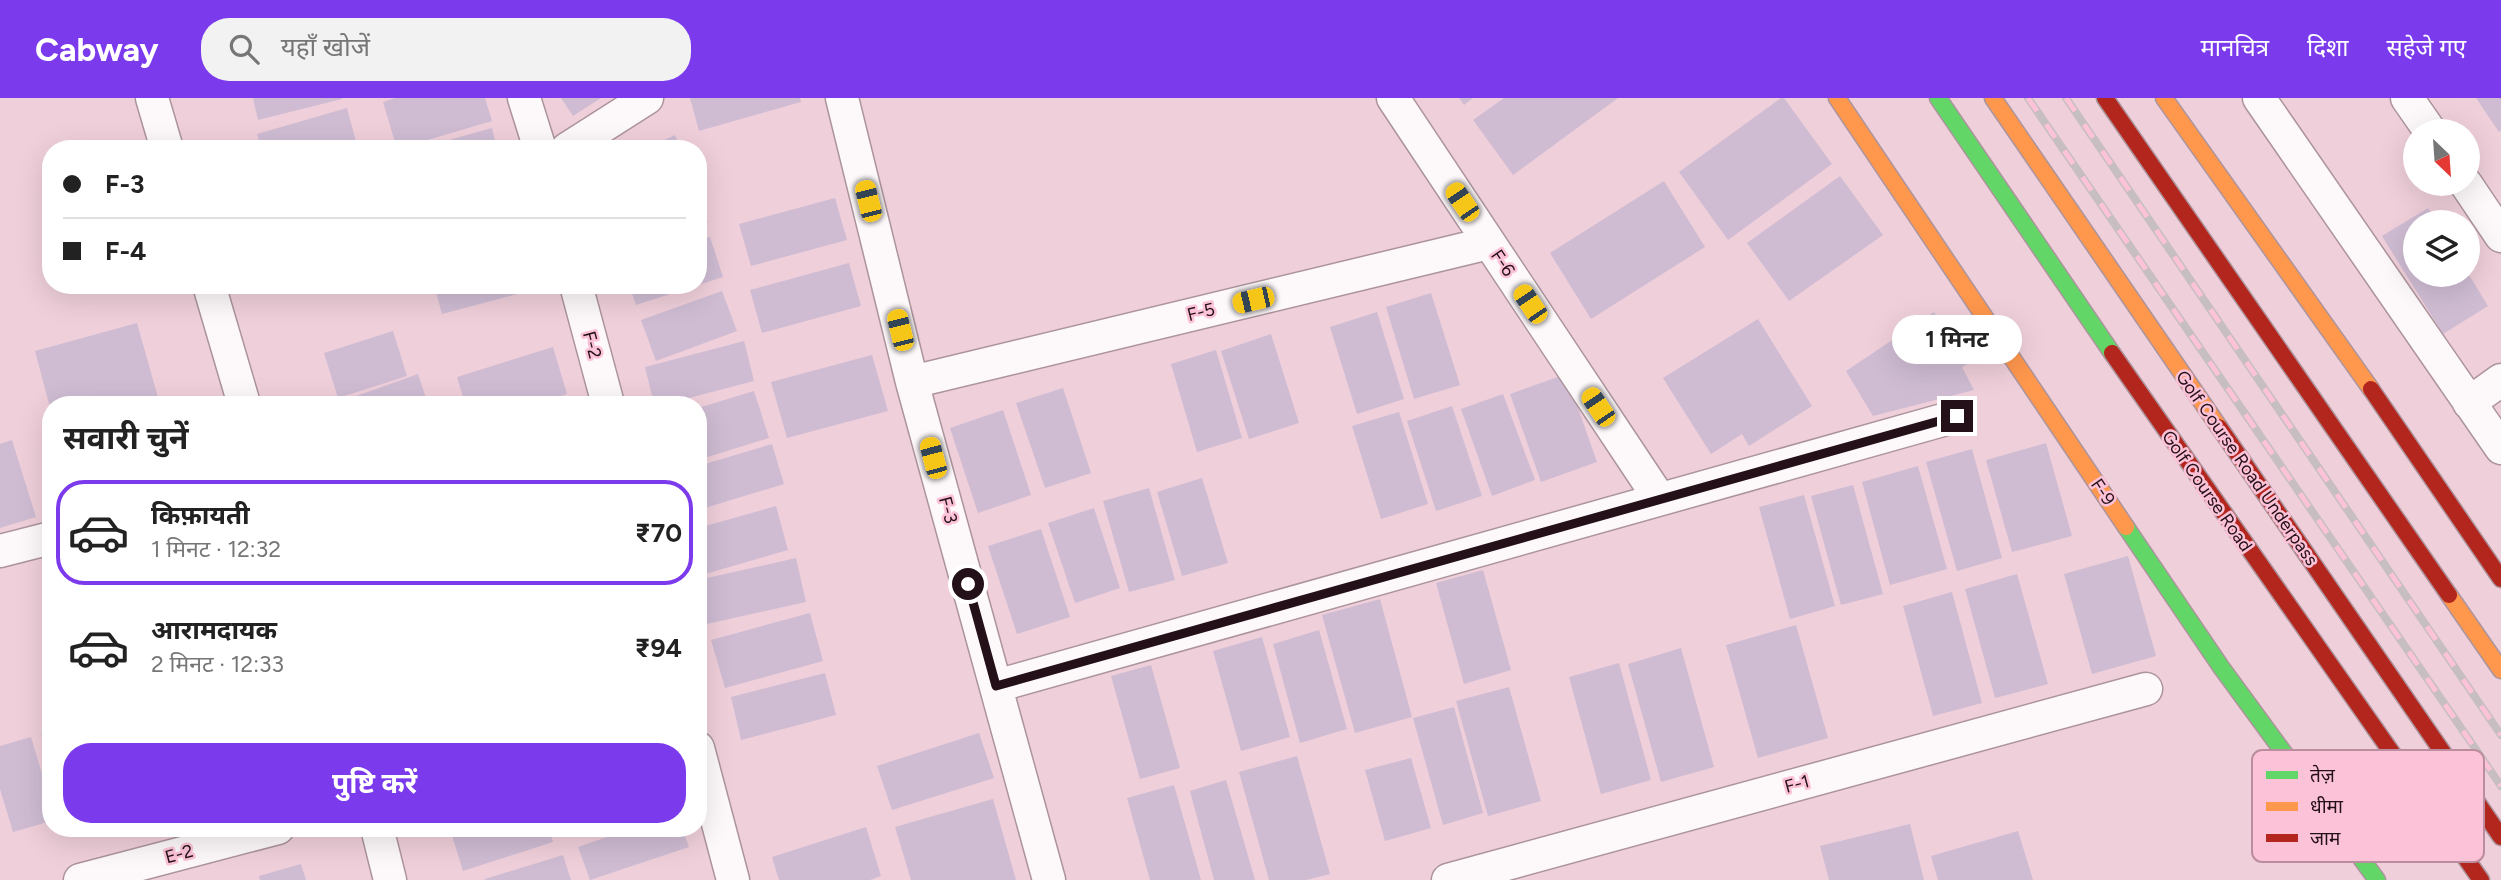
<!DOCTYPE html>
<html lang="hi">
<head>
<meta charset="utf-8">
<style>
	:root { --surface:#fff; --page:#f2f2f2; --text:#222; --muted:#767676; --line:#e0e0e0; --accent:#7c3aed }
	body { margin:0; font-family:Figtree,"Noto Sans Devanagari",sans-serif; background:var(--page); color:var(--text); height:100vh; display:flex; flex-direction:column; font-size:26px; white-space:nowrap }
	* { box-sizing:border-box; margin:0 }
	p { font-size:23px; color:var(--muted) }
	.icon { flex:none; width:38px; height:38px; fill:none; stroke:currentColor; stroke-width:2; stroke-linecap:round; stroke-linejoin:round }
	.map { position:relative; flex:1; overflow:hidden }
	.drawer { position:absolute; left:42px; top:298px; width:665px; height:441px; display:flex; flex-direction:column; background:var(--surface); border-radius:28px; box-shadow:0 7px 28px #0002 }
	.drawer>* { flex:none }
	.guide { position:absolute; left:42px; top:42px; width:665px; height:154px; border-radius:28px; box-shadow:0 7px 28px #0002; display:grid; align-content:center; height:154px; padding:0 21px; background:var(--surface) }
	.needle { width:46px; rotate:155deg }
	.buttons { position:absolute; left:2403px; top:21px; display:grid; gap:14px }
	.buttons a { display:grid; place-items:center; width:77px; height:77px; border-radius:50%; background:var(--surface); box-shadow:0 7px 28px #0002; font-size:35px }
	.end { position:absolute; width:32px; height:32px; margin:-16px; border:9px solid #241018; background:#fff; box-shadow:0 0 0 4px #fff }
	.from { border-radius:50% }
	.bubble { position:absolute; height:49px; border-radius:24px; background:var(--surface); box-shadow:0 7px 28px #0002; font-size:23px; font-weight:700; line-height:49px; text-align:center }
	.car { position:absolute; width:21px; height:42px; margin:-21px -10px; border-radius:9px; box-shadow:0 0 5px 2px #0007; background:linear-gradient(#f5c518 24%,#345 0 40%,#f5c518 0 76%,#345 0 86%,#f5c518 0) }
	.guide b { display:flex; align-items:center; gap:24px; height:66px; font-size:26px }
	.guide b+b { border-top:2px solid var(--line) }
	.guide i { width:18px; height:18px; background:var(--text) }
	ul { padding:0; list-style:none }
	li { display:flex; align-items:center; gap:21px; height:105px; margin:0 14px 10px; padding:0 7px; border:4px solid transparent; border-radius:28px }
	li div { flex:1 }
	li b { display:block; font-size:26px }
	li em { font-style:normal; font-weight:700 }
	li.current { border-color:var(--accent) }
	li>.icon { width:63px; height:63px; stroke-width:1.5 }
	h2 { padding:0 21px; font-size:32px; line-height:84px }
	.primary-button { display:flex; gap:14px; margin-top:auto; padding:14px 21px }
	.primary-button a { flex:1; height:80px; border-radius:28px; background:var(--accent); color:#fff; font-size:28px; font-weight:700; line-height:80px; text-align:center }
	header { display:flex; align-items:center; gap:42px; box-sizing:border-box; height:98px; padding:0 35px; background:var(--accent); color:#fff }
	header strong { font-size:33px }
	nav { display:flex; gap:38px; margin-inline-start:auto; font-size:24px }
	.search { width:490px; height:63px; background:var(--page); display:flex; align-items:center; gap:18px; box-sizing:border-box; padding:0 24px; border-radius:28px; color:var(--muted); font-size:26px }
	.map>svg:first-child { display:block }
	.building { fill:#cfbcd3 }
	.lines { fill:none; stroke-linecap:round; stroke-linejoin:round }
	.street-casing { stroke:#ac949c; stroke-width:35 }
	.fast-casing { stroke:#ac949c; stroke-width:19 }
	.slow-casing { stroke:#ac949c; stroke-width:19 }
	.jam-casing { stroke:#ac949c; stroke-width:19 }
	.street { stroke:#fdf8f9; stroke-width:32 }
	.fast { stroke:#63d668; stroke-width:16 }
	.slow { stroke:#ff974d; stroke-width:16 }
	.jam { stroke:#b3261e; stroke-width:16 }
	.rail-casing { stroke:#c7bec1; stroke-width:8 }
	.rail { stroke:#fcc2d7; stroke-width:5; stroke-dasharray:16; stroke-linecap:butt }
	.route { stroke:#241018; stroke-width:9 }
	.labels { text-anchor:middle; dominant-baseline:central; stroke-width:5; stroke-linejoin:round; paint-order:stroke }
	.street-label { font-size:18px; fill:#241018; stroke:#fcc2d7 }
	.key { fill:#fcc2d7; stroke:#bb8d9e; stroke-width:2 }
	.key-label { font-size:19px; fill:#241018 }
</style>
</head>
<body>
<header>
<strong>Cabway</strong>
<div class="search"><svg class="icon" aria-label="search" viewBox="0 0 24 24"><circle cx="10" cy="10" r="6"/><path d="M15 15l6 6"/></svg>यहाँ खोजें</div>
<nav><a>मानचित्र</a><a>दिशा</a><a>सहेजे गए</a></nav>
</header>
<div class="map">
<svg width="2501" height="782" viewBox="0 0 2501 782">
	<rect width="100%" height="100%" fill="#efcfda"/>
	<path class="building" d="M253 0H342V1L258 22Z
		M395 0H485L492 23 397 51 383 4Z
		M561 0H601L573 18Z
		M690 0H800L801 4 699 33Z
		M1459 0H1473L1464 7Z
		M1504 0H1618L1513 77 1473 22Z
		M1781 0H1784L1832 66 1728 142 1679 74Z
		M2476 0H2501V32L2499 34Z
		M347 10 358 51H262L257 36Z
		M492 30 497 51H420V50Z
		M675 37 681 51H645Z
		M1840 78 1883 137 1789 203 1747 145Z
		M1664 83 1705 149 1591 221 1550 155Z
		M698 100 708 124 698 127Z
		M835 100 847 142 751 168 739 126Z
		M2428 110 2437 124H2415V177H2469L2488 208 2443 236 2382 138Z
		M710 139 723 179 698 187V142Z
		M849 165 861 208 762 235 750 192Z
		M300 187H325V188L302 195Z
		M434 187H539L540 190 442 216Z
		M629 187H695V188L636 207Z
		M722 193 737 233 656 263 641 222Z
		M1431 195 1460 287 1414 301 1386 209Z
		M1377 214 1404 301 1357 316 1330 229Z
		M1934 214 1947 238 1957 233 1973 263 1962 269 1974 292 1873 318 1846 273Z
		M1758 221 1812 308 1749 348 1742 336 1711 356 1663 280Z
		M137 225 159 303 147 306H49L35 253Z
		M393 233 407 278 338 300 324 255Z
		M1271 236 1299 325 1249 341 1221 253Z
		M744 243 754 283 666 306H654L645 269Z
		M553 249 567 296 535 306H465L457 279Z
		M1216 252 1242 340 1197 354 1171 266Z
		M872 257 888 313 787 340 771 284Z
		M418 276 428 306H334Z
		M1566 276 1597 364 1541 384 1510 296Z
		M1063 290 1091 375 1045 390 1016 305Z
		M754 293 769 340 698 362V310Z
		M1503 296 1535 382 1492 398 1461 311Z
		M1452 308 1482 398 1436 413 1407 323Z
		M1003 312 1031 397 978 415 950 330Z
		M1399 314 1428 406 1381 421 1352 328Z
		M12 342 36 419 0 430V346Z
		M2046 345 2072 438 2012 454 1986 362Z
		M772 346 784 386 698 412V368Z
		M1972 351 2002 460 1957 473 1926 364Z
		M1918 368 1947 471 1890 487 1862 384Z
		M1202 380 1228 465 1182 478 1157 394Z
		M1853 387 1883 496 1841 507 1811 398Z
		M1149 390 1175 482 1129 494 1103 403Z
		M1804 397 1835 508 1790 521 1759 409Z
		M776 408 788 452 698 478V430Z
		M1094 410 1120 490 1075 505 1048 425Z
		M1041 431 1070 519 1017 536 988 448Z
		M2128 458 2156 558 2092 576 2064 476Z
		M796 460 806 504 698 528V482Z
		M1483 472 1511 572 1464 586 1436 485Z
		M2017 476 2048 586 1995 600 1965 491Z
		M1952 494 1982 605 1933 618 1903 508Z
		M1380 501 1412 619 1355 635 1322 517Z
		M810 515 823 563 725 590 711 542Z
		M1796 527 1828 640 1758 660 1726 547Z
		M1319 532 1347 631 1300 645 1273 546Z
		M1262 539 1290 639 1241 653 1213 553Z
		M1681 550 1714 669 1661 684 1628 566Z
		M1619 565 1651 682 1601 696 1569 579Z
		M1151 567 1180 670 1140 681 1111 578Z
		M825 575 836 617 741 642 731 599Z
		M1509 589 1541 703 1488 718 1456 603Z
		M1454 609 1483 715 1443 727 1413 620Z
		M51 632V665H50L41 635Z
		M979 635 994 680 892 712 877 668Z
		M31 639 51 706V723L13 734 0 691V648Z
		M1297 658 1330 776 1306 782H1269L1239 674Z
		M1411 660 1431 730 1385 743 1365 672Z
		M1226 682 1255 782H1214L1190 693Z
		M1174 687 1201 782H1150L1127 700Z
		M993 701 1016 782H911L895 729Z
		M1910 726 1924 782H1829L1820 748Z
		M866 729 881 778 870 782H779L772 759Z
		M455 730H549L553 744 463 773 450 731Z
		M578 730H607L581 739Z
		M633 730H682L689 749 590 782 578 749Z
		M2018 733 2033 782H1938L1931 758Z
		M563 757 571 782H485V781Z
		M301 766 306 782H260L259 778Z"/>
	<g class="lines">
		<g class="street-casing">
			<path id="street" d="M152 0 167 51
				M524 0 540 51
				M842 0 912 284 1049 782
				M1393 0 1659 400
				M2259 0 2501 350
				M2407 0 2430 33
				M567 51 647 0
				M2466 86 2501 138
				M209 187 244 306
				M576 187 608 306
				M912 284 1489 145
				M2469 305 2501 282
				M0 453 51 440
				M996 588 1957 318
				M698 650 733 782
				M377 730 390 782
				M80 782 278 730
				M1448 782 2146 591"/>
		</g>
		<g class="fast-casing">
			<path id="fast" d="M1938 0 2112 255
				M2126 429 2221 569 2377 782"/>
		</g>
		<g class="slow-casing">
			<path id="slow" d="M1837 0 2126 429
				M1993 0 2219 329
				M2164 0 2371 291
				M2449 497 2501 572"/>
		</g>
		<g class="jam-casing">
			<path id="jam" d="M2105 0 2449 497
				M2112 255 2481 782
				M2371 291 2501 481
				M2219 329 2501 739"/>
		</g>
		<use href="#street" class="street"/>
		<use href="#fast" class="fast"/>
		<use href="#slow" class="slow"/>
		<use href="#jam" class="jam"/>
		<g class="rail-casing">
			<path id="rail" d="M2028 0 2501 688
				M2066 0 2501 637"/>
		</g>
		<use href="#rail" class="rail"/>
	</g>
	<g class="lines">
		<path class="route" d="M968 486 996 588 1957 318"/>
	</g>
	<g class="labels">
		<g class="street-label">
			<text transform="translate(1503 165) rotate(56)">F-6</text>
			<text transform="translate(1201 214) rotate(-14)">F-5</text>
			<text transform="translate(592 247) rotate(75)">F-2</text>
			<text transform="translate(2247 370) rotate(55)">Golf Course Road Underpass</text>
			<text transform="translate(2207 393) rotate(55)">Golf Course Road</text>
			<text transform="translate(2103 394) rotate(56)">F-9</text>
			<text transform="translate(948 412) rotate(75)">F-3</text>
			<text transform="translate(1797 686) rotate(-15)">F-1</text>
			<text transform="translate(179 756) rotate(-15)">E-2</text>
		</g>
	</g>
	<rect x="2252" y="652" width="232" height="112" rx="10" class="key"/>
	<rect x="2266" y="673" width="32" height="8" fill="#63d668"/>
	<rect x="2266" y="704" width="32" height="9" fill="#ff974d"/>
	<rect x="2266" y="736" width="32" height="8" fill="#b3261e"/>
	<g class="key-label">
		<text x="2310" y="684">तेज़</text>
		<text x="2310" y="715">धीमा</text>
		<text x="2310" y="747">जाम</text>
	</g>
</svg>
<div class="buttons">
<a><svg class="needle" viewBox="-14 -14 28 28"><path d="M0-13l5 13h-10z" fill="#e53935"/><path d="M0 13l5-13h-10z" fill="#767676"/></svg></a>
<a><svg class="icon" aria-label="layers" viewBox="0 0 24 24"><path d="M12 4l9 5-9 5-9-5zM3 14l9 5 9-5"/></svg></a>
</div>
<i class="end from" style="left:968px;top:486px"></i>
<i class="end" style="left:1957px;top:318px"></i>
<div class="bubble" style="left:1892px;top:217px;width:130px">1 मिनट</div>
<i class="car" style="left:868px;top:103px;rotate:346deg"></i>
<i class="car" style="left:1462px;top:104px;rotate:326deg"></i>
<i class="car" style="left:1253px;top:202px;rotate:257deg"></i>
<i class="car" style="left:1530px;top:206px;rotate:326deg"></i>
<i class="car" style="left:900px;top:232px;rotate:346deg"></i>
<i class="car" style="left:1598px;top:309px;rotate:326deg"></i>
<i class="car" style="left:933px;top:360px;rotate:345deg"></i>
<div class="guide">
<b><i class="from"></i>F-3</b>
<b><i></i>F-4</b>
</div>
<section class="drawer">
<h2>सवारी चुनें</h2>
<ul>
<li class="current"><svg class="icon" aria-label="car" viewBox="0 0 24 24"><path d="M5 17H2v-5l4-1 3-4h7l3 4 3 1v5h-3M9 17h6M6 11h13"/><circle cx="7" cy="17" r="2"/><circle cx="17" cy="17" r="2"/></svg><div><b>किफ़ायती</b><p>1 मिनट · 12:32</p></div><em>₹70</em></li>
<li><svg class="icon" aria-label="car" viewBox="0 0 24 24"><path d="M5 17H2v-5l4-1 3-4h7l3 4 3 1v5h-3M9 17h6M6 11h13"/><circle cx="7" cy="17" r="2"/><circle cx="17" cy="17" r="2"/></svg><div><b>आरामदायक</b><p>2 मिनट · 12:33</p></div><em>₹94</em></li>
</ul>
<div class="primary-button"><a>पुष्टि करें</a></div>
</section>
</div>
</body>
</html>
